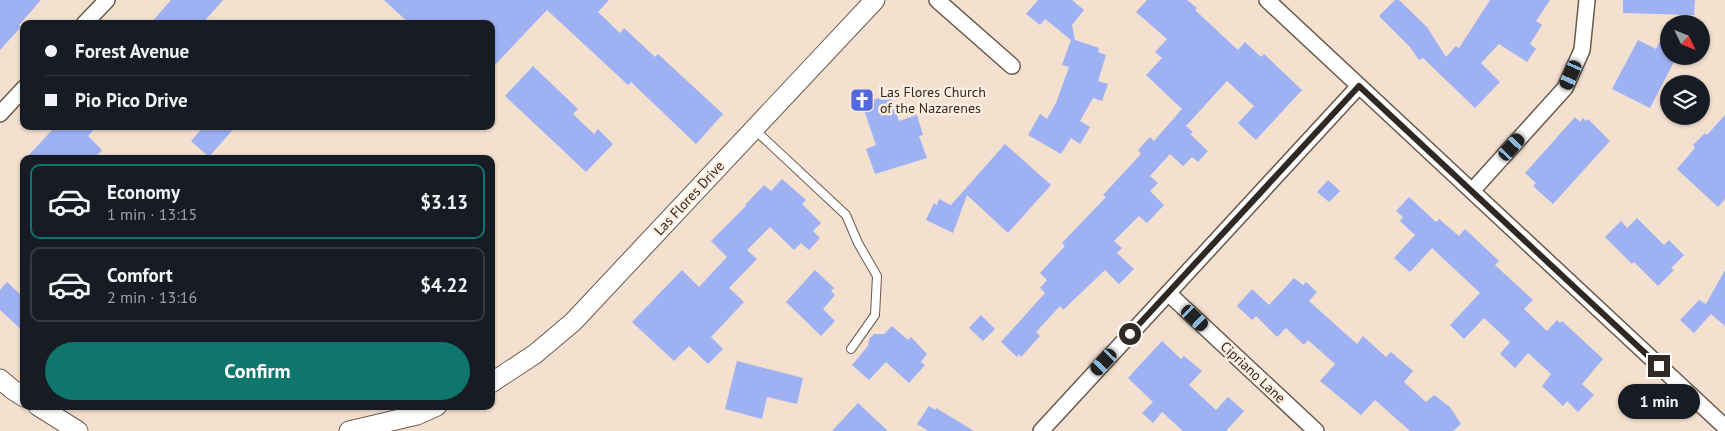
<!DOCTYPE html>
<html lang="en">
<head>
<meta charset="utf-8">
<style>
	:root { --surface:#171b24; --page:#242831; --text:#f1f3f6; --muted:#9ea1a6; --line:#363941; --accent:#0f766e }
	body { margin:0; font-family:"PT Sans",sans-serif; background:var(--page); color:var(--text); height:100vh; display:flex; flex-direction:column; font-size:19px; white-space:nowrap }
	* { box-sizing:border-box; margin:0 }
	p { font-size:16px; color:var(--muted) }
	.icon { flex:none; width:28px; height:28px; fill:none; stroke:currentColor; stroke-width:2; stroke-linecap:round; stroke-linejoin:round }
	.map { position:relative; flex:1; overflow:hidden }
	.details { position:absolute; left:20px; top:155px; width:475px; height:255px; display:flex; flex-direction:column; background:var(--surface); border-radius:10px; box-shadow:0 1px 4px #0004 }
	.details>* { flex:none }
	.guide { position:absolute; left:20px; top:20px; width:475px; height:110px; border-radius:10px; box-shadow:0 1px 4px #0004; display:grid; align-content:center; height:110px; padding:0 25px; background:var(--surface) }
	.needle { width:32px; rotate:133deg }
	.tools { position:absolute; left:1660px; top:15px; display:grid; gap:10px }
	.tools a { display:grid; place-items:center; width:50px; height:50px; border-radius:50%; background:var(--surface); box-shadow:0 1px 4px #0004; font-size:25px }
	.end { position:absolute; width:22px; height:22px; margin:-11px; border:6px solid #302923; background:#fff; box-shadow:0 0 0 2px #fff }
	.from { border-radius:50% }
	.bubble { position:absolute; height:35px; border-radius:18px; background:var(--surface); box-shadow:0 1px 4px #0004; font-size:16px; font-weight:700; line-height:35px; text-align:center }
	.car { position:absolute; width:15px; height:30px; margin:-15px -8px; border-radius:6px; box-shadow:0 0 4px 1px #0007; background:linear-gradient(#222 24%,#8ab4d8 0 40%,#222 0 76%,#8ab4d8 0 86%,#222 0) }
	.guide b { display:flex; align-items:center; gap:18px; height:48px; font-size:19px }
	.guide b+b { border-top:1px solid var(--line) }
	.guide i { width:12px; height:12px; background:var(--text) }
	ul { padding:9px 0 0; list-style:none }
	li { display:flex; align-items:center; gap:15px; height:75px; margin:0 10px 8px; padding:0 15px; border:2px solid var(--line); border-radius:10px }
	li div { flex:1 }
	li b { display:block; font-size:19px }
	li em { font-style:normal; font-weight:700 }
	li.current { border-color:var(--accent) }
	li>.icon { width:45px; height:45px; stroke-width:1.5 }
	.button { display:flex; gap:10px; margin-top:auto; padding:10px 25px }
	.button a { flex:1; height:58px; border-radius:30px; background:var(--accent); color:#fff; font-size:20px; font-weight:700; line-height:58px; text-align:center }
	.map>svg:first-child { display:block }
	.building { fill:#9eb1f3 }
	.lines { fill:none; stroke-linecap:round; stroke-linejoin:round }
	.service-casing { stroke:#6a5a4b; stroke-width:10 }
	.minor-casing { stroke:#6a5a4b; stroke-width:18 }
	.tertiary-casing { stroke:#6a5a4b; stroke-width:21 }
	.service { stroke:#fff; stroke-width:8 }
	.minor { stroke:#fff; stroke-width:15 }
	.tertiary { stroke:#fff; stroke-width:19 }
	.route { stroke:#302923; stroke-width:6 }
	.labels { text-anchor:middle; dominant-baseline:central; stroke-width:5; stroke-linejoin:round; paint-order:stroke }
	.poi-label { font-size:14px; fill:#302923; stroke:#fdeee0; text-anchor:start }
	.street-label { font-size:14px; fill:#302923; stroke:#fdeee0 }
</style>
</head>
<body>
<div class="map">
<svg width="1725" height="431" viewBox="0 0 1725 431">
	<rect width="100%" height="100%" fill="#f3e0cf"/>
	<path class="building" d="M0 0H41L19 25 21 27 0 50Z
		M171 0H223L202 24H150Z
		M384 0H609L598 12 620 33 624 28 655 57 658 54 723 114 696 144 631 82 628 85 547 10 491 69V24H410Z
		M1038 0H1072L1084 10 1072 25 1075 40 1099 48 1098 52 1106 55 1098 81 1108 84 1102 101 1093 98 1080 121 1090 127 1080 144 1071 138 1061 154 1028 135 1040 114 1047 119 1056 103 1069 67 1062 65 1071 40 1045 19 1040 25 1026 14Z
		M1147 0H1187L1197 8 1195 10 1238 50 1245 42 1261 57 1264 54 1302 90 1256 140 1238 123 1254 106 1227 81 1186 126 1193 132 1190 134 1208 151 1198 162 1192 157 1183 166 1170 154 1150 176 1158 183 1150 191 1164 205 1147 223 1139 216 1114 241 1122 248 1117 253 1134 269 1119 284 1105 270 1063 310 1060 306 1036 332 1040 336 1021 357 1019 354 1017 357 1001 342 1045 293 1040 288 1047 280 1040 273 1065 246 1062 243 1106 197 1103 195 1141 154 1138 150 1150 137 1154 141 1182 109 1146 75 1162 58 1155 52 1167 39 1136 12Z
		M1395 0H1399L1427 27 1446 57 1456 46 1459 48 1490 0H1550L1536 21 1542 25 1530 44 1536 49 1527 62 1499 44 1481 63 1500 82 1475 108 1423 58 1419 60 1410 47 1379 16Z
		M1623 0H1695L1694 15 1623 13Z
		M1669 24V56H1677L1650 108 1612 89 1638 40 1656 49Z
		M533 66 578 109 573 114 594 134 598 129 613 144 586 172 505 96Z
		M890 94 899 121 917 115 923 135 919 136 927 158 875 174 866 149 876 145 862 104Z
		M1725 115V199L1718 207 1677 169 1695 148 1693 145 1705 133 1707 135Z
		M1575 117 1580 122 1583 118 1586 121 1588 119 1610 141 1553 204 1533 186 1536 183 1525 173Z
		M56 126H97L88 136 102 150 94 159H25Z
		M204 126H236L209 157 191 141Z
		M1005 144 1051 185 1008 233 967 195 953 233 926 220 934 203 937 205 939 199 951 205Z
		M782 179 806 200 802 204 821 223 813 231 820 238 809 250 801 243 794 250 770 227 747 250 757 259 729 288 744 302 711 337 723 349 708 364 689 346 674 361 632 322 682 270 699 287 727 257 711 241 746 206 745 205 764 185 771 191Z
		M1328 180 1340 191 1329 202 1317 192Z
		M1409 197 1436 222 1439 219 1459 236 1465 229 1499 261 1495 265 1533 300 1524 309 1547 331 1557 320 1560 323 1562 321 1603 359 1582 384 1594 395 1578 412 1567 401 1563 406 1542 386 1551 374 1528 353 1515 368 1500 354 1510 342 1484 318 1464 339 1450 325 1480 293 1432 248 1410 272 1394 258 1415 235 1400 221 1403 217 1396 211Z
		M1637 218 1664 245 1669 240 1684 255 1671 268 1674 270 1658 286 1634 262 1632 264 1605 237 1621 221 1627 228Z
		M815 270 834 288 831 291 835 295 823 309 835 321 821 336 786 302Z
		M1725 270V326L1711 314 1694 333 1680 320 1699 300 1706 304Z
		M1294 278 1303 285 1306 282 1317 292 1309 301 1357 344 1363 336 1386 357 1391 352 1413 371 1404 382 1426 402 1434 395 1450 407 1461 424 1453 431H1410L1375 400 1361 415 1320 381 1335 364 1308 340 1304 345 1286 328 1277 337 1256 316 1252 320 1237 306 1252 289 1269 305Z
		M7 282 24 298V332L0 310V290Z
		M981 315 995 329 983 341 969 328Z
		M892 326 908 340 911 337 927 354 921 362 925 365 909 383 886 362 869 380 852 365 868 346 869 339 874 334H884Z
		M1162 341 1181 359 1184 356 1202 371 1189 385 1216 410 1228 397 1244 411 1226 431H1183L1162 412 1153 423 1142 413 1153 402 1128 378Z
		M737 361 803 378 797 404 767 397 762 419 725 409Z
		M858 403 888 431H832Z
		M929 406 935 410 936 408 974 431H928L917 424Z"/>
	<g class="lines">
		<g class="service-casing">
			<path id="service" d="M754 129 846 215 858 243 877 276 875 315 851 349"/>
		</g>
		<g class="minor-casing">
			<path id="minor" d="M937 0 1012 66
				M1267 0 1725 427
				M84 24 107 0
				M0 114 24 88
				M1472 191 1565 88 1582 50 1587 0
				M1168 293 1316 431
				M1041 431 1359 86"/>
		</g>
		<g class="tertiary-casing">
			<path id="tertiary" d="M0 379 13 390 24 397
				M491 383 535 354 573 322 875 0
				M38 406 78 431
				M349 431 417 415 437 406"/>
		</g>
		<use href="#service" class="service"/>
		<use href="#minor" class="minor"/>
		<use href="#tertiary" class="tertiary"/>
	</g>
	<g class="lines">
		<path class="route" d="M1130 334 1359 86 1659 366"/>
	</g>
	<defs>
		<g id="church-square" transform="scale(1.25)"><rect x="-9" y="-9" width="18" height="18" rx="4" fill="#5368de" stroke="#fdeee0"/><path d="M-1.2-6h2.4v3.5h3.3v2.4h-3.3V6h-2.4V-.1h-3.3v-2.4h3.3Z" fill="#fff"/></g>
	</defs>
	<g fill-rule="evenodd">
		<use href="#church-square" x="862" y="100"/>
	</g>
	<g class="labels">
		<g class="poi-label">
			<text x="880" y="92">Las Flores Church<tspan x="880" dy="16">of the Nazarenes</tspan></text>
		</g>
		<g class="street-label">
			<text transform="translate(689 198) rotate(-47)">Las Flores Drive</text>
			<text transform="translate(1253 372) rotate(43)">Cipriano Lane</text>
		</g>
	</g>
</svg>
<div class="tools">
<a><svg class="needle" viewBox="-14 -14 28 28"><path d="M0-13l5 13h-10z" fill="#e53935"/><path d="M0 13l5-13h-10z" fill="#9ea1a6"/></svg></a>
<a><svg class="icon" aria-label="layers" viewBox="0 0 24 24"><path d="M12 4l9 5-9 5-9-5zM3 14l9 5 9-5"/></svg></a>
</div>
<i class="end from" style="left:1130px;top:334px"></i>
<i class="end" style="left:1659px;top:366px"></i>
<div class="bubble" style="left:1618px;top:384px;width:82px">1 min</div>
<i class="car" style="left:1571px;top:75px;rotate:204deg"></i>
<i class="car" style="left:1512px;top:147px;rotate:42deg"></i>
<i class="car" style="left:1195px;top:318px;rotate:133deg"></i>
<i class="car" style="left:1104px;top:362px;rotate:223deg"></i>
<div class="guide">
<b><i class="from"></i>Forest Avenue</b>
<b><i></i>Pio Pico Drive</b>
</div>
<section class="details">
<ul>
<li class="current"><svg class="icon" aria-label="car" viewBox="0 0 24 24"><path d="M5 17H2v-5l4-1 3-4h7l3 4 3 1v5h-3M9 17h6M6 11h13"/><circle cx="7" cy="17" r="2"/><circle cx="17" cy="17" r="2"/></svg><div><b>Economy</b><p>1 min · 13:15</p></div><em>$3.13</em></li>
<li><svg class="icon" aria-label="car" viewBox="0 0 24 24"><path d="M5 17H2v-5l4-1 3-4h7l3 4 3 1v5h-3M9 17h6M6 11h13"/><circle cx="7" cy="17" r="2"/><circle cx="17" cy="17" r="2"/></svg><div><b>Comfort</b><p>2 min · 13:16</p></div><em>$4.22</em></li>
</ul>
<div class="button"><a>Confirm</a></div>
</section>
</div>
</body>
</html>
